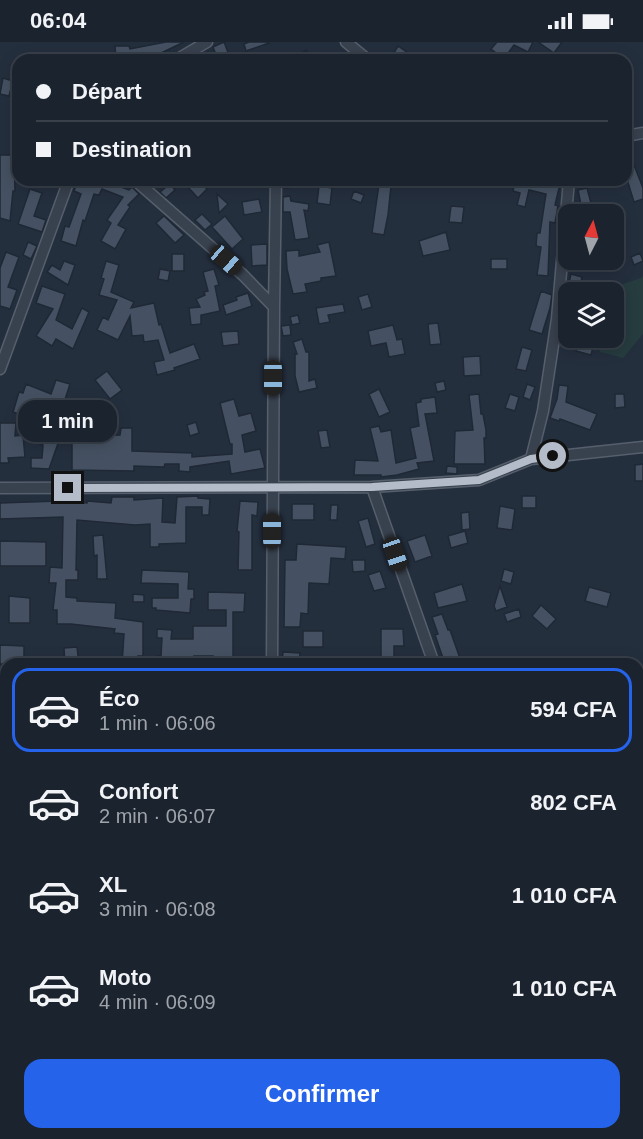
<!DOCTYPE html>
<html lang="fr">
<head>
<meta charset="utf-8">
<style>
	:root { --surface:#1b232e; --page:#242b36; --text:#f1f3f6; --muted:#a0a4aa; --line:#39404a; --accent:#2563eb }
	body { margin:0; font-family:Arial,sans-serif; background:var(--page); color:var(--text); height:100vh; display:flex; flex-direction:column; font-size:22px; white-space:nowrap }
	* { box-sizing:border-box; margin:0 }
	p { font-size:20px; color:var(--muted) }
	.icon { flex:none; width:33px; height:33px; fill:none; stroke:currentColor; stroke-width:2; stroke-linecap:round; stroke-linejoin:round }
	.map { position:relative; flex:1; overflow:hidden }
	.side { position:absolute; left:0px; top:616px; width:644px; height:482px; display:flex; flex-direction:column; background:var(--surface); border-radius:18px 18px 0 0; box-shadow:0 3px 15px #0003,0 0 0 2px var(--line) }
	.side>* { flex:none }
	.top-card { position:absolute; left:12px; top:12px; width:620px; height:132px; border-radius:18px; box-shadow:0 3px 15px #0003,0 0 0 2px var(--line); display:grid; align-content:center; height:132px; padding:0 24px; background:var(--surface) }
	.needle { width:39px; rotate:6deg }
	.buttons { position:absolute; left:558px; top:162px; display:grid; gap:12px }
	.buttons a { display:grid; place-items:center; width:66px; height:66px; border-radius:12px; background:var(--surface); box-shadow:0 3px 15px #0003,0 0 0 2px var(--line); font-size:30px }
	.end { position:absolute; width:27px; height:27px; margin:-14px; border:8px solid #b4bcc9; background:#111; box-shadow:0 0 0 3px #111 }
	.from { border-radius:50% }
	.bubble { position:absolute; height:42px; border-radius:18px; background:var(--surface); box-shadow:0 3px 15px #0003,0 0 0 2px var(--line); font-size:20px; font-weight:700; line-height:42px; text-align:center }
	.car { position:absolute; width:18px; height:36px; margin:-18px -9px; border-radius:8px; box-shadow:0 0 4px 2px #0007; background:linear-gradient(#222 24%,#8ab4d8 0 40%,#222 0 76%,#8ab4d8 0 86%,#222 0) }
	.top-card b { display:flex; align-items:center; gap:21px; height:57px; font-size:22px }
	.top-card b+b { border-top:2px solid var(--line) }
	.top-card i { width:15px; height:15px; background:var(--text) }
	ul { padding:10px 0 0; list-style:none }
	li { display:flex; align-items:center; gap:18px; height:84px; margin:0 12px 9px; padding:0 12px; border:3px solid transparent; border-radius:18px }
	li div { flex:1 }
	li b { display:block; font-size:22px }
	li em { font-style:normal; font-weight:700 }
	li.current { border-color:var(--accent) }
	li>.icon { width:54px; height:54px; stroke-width:1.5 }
	.action { display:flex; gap:12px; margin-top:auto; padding:12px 24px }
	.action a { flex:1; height:69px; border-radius:18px; background:var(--accent); color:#fff; font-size:24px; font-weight:700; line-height:69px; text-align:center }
	.status { display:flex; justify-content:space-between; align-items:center; height:42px; padding:0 30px; background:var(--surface); direction:ltr }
	.status svg { height:16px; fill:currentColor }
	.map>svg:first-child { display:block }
	.green { fill:#263c3f }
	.building { fill:#455162; stroke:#1f2835; stroke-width:1.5 }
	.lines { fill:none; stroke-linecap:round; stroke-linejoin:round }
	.minor-casing { stroke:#565f6c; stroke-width:13 }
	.minor { stroke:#38414e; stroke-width:10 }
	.route { stroke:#b4bcc9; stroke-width:8 }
</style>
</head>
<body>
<div class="status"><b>06:04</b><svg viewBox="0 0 49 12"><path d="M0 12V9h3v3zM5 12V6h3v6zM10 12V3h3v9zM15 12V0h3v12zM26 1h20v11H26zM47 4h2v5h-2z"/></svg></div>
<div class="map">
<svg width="643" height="1097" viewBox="0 0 643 1097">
	<rect width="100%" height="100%" fill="#242f3e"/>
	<path class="green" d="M643 234V292L623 316 600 310 601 296H614V250L602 249 641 236Z"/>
	<path class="building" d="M166 0H184L157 13 130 18H116L115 4H129L130 7Z
		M224 0 229 13 218 18 213 5Z
		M249 0H269V1L246 9 244 2Z
		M497 0H533L528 10 514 3 504 17 491 7Z
		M538 0H562L554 11Z
		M398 4 408 11 403 18H398L392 14Z
		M306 8 312 18H289Z
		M3 36 13 39 9 54 0 52Z
		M0 113H14L15 149H13L10 179 0 176Z
		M634 123 643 146V157L634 160 626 134V126Z
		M78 138 86 141 87 138H102L129 148 132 145 139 152 128 163 130 165 118 183 126 187 115 207 101 199 111 181 107 178 123 155 102 147 99 153 94 152 85 179 83 178 76 204 61 199 65 184 69 185 81 152 74 149Z
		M192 138H199L207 147 198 156 186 143Z
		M283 138H296V145L284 146Z
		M515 138H528L542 142 543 138H561L555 163 558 164 555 181 550 180 548 234 537 233 541 205 536 204 537 191H540L546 152 529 148 525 165 517 163 520 151 513 149Z
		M170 142 175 148 166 156 160 150Z
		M379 142 391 144 388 173 384 193 372 191Z
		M319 144 332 146 330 163 317 161Z
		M587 146 591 161 581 163 578 148Z
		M30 147 42 151 34 174 46 178 42 190 18 182Z
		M354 149 364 153 361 161 351 157Z
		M217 152 228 162 219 171Z
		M290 154 291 159 309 162 308 169 304 168 309 196 295 198 290 170H283V155Z
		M259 157 262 170 244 173 242 160Z
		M451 164 464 165 462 181 449 180Z
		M202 172 212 182 205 188 195 178Z
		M164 174 184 193 175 201 156 181Z
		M225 174 243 197 232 207 212 185Z
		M446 190 450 208 423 214 419 199Z
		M28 200 37 204 31 217 23 213Z
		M329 200 336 234 321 236V239L305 242 307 250 293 252 287 227 286 209 299 208V214L320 210 317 203Z
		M267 202V223L252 224 251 203Z
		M6 210 19 215 8 245 17 248 10 267 0 264V226Z
		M640 211 643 219 634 223 631 215Z
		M172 212H184V229H172Z
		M491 217H507V227H491Z
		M64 219 75 223 68 243 47 230 52 223 60 228Z
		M106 219 119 223 111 250 134 260 131 266 154 261 159 283 161 282 170 311 194 302 200 317 174 326 175 328 157 333 154 320 164 318 158 298 144 300 143 293 132 294 130 274 118 298 97 288 103 275 108 278 117 258 99 253 104 237 101 236Z
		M160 227 170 229 168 239 158 237Z
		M214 227 219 243 215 244 220 269 201 273V282L191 283 189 266 200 265 196 257 205 253 204 250 208 249 203 230Z
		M571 232 582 235 580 244 569 241Z
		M42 244 65 252 56 278 72 287 82 266 89 270 73 307 56 297 52 304 36 294 53 267 36 261Z
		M541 249 552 253 550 266 542 292 529 288Z
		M248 251 252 264 226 273 223 263 237 258 236 255Z
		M368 252 372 265 362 268 358 255Z
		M343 262 345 270 328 273 330 280 319 282 316 266Z
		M298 273 300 281 292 283 290 275Z
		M438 281 441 302 430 303 428 282Z
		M290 283 291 293 283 294 281 284Z
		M393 283 397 298 402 297 405 312 389 315 386 301 371 304 368 289Z
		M238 289 239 302 223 304 221 290Z
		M302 297 306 310H309V339L315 337 317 346 299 350 295 334V312H297L293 300Z
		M579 297 594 301 591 313 576 309Z
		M522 305 532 308 526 329 516 327Z
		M480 314 481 333 464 334 463 315Z
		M107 329 122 348 110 357 95 338Z
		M56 338 70 342 60 373 66 375 62 390 49 427 31 426V416H42L43 403 35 400 45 374 27 368 25 374 13 370 19 350 23 351 26 342 51 352Z
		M444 339 446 348 437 350 435 341Z
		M527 342 535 345 530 358 523 355Z
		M559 343 568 344 566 360 597 372 590 388 560 377 559 379 550 376 557 357Z
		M379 347 390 370 379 375 369 352Z
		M479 352 481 372H483L486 388V396H484L485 422H454L455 389 473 388 469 353Z
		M510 352 519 355 515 369 505 366Z
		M615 352H624L625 365 615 366Z
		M435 355 437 371 425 372 434 419 417 421 419 427 397 433 381 435V433H354L355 418 378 419 370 386 379 384 381 390 391 388 396 421 416 416 410 386 419 384 416 361 421 360V357Z
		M234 357 239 374 251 371 256 389 242 393 245 410 260 407 265 426 231 432 229 419 190 425V430L179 429V422H165L164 425 134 424V429L72 428V390L95 391V394L120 393 121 386H132V409L192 411V415L232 412V402H230L220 361Z
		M196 380 199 391 190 394 187 383Z
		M0 381H16L15 394 23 393 25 415 8 416 9 421H0Z
		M327 388 330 405 321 406 318 389Z
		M643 422V439H635V423Z
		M447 424 457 425V432L446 431Z
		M198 454V456L210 457 209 473H202V465H186V501L159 502V505H150V482L135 483 77 478 76 528H78V538H66V555L77 556V559L116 561 115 576 143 580V614H138L139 622H122L124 592 114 591 115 587 71 582H57V568H53L56 541H49L50 525 62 526 63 475 0 477V461L60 459 87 461V459L111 461 112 455H134V458L163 456 162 480 175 481 177 455Z
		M522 454H536V466H522Z
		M240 459 258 460 257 474 252 473V528H238L239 490 237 489Z
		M292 462H314V478H292Z
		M331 463H338L337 478H330Z
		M500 464 515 467 512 488 497 486Z
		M469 470 470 487 462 488 461 471Z
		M368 476 375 502 366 505 358 479Z
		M465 489 468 501 451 506 448 494Z
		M103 493 107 537H97V513L94 514 93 494Z
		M425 493 432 514 415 520 407 499Z
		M0 499 46 500V524H0Z
		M297 502 346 505 345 517 331 516 329 542 309 541 308 572 301 571 300 585H284L285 518H296Z
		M352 518H365V529L353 530Z
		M504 527 514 530 511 542 501 539Z
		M142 528 189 530 188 547H194V557H191L190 571 156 568V566H152V556H178V542L141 541Z
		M380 529 386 546 374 549 368 533Z
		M462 542 467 559 438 566 434 551Z
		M500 544 507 565 496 569 494 564Z
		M589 545 611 551 607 565 585 559Z
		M208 550 245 551 244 570H233V622H214L213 614H194L195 622H158L157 614H161L162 596H157V587L172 588 171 597H193V584H226V568H208Z
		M133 552 144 553V560H133Z
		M9 554 30 556V581H9Z
		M541 563 556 577 547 587 532 574Z
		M519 567 521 575 507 580 504 572Z
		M442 572 448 588H450L462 622H445L435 593 438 592 432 575Z
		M381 587H403L404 604H394V620H381Z
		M303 589H323V605H303Z
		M0 603 24 604V621L0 622Z
		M77 605 79 622H65L64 606Z
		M283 610 300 611 299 622H282Z"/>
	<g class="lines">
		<g class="minor-casing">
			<path id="minor" d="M346 0 368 18
				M176 18 207 0
				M626 94 643 91
				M135 138 243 233 274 265 272 622
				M274 265 276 138
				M0 327 69 138
				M531 417 543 369 557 277 569 138
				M372 445 479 438 531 417 643 405
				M0 446 372 445 434 622
				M638 689 643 688
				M0 722H6
				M638 955 643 953
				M0 973H6
				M172 1092 187 1097
				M62 1097 75 1092
				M272 1097V1092
				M519 1097V1092"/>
		</g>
		<use href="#minor" class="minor"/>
	</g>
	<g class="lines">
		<path class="route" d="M68 446 372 445 479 438 531 417 553 414"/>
	</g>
</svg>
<div class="buttons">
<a><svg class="needle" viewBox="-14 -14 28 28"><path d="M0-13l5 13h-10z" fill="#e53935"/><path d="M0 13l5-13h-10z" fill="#a0a4aa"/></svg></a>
<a><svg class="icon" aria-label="layers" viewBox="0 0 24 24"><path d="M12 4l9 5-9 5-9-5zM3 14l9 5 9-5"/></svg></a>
</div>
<i class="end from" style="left:553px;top:414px"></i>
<i class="end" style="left:68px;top:446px"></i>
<div class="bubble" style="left:18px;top:358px;width:99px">1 min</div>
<i class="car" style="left:226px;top:218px;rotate:131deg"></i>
<i class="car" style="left:273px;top:336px;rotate:180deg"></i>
<i class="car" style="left:272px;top:489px;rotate:0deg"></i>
<i class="car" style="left:395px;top:512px;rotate:161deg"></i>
<div class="top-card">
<b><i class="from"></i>Départ</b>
<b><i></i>Destination</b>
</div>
<section class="side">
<ul>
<li class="current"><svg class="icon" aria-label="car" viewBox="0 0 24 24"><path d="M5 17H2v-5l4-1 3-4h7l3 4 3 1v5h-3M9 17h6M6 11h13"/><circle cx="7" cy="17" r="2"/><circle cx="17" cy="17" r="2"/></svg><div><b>Éco</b><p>1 min · 06:06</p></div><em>594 CFA</em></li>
<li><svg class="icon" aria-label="car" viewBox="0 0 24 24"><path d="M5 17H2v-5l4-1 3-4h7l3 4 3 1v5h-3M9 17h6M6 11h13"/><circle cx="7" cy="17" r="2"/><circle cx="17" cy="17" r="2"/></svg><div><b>Confort</b><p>2 min · 06:07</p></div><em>802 CFA</em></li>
<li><svg class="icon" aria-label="car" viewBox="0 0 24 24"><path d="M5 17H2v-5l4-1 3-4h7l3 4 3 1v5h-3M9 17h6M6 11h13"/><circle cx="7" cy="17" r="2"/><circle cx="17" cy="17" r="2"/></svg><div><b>XL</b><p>3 min · 06:08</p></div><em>1 010 CFA</em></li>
<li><svg class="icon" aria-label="car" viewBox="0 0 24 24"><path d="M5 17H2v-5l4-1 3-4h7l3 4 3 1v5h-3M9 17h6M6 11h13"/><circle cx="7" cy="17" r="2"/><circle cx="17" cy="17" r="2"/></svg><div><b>Moto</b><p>4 min · 06:09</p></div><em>1 010 CFA</em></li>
</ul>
<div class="action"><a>Confirmer</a></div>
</section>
</div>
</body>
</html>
